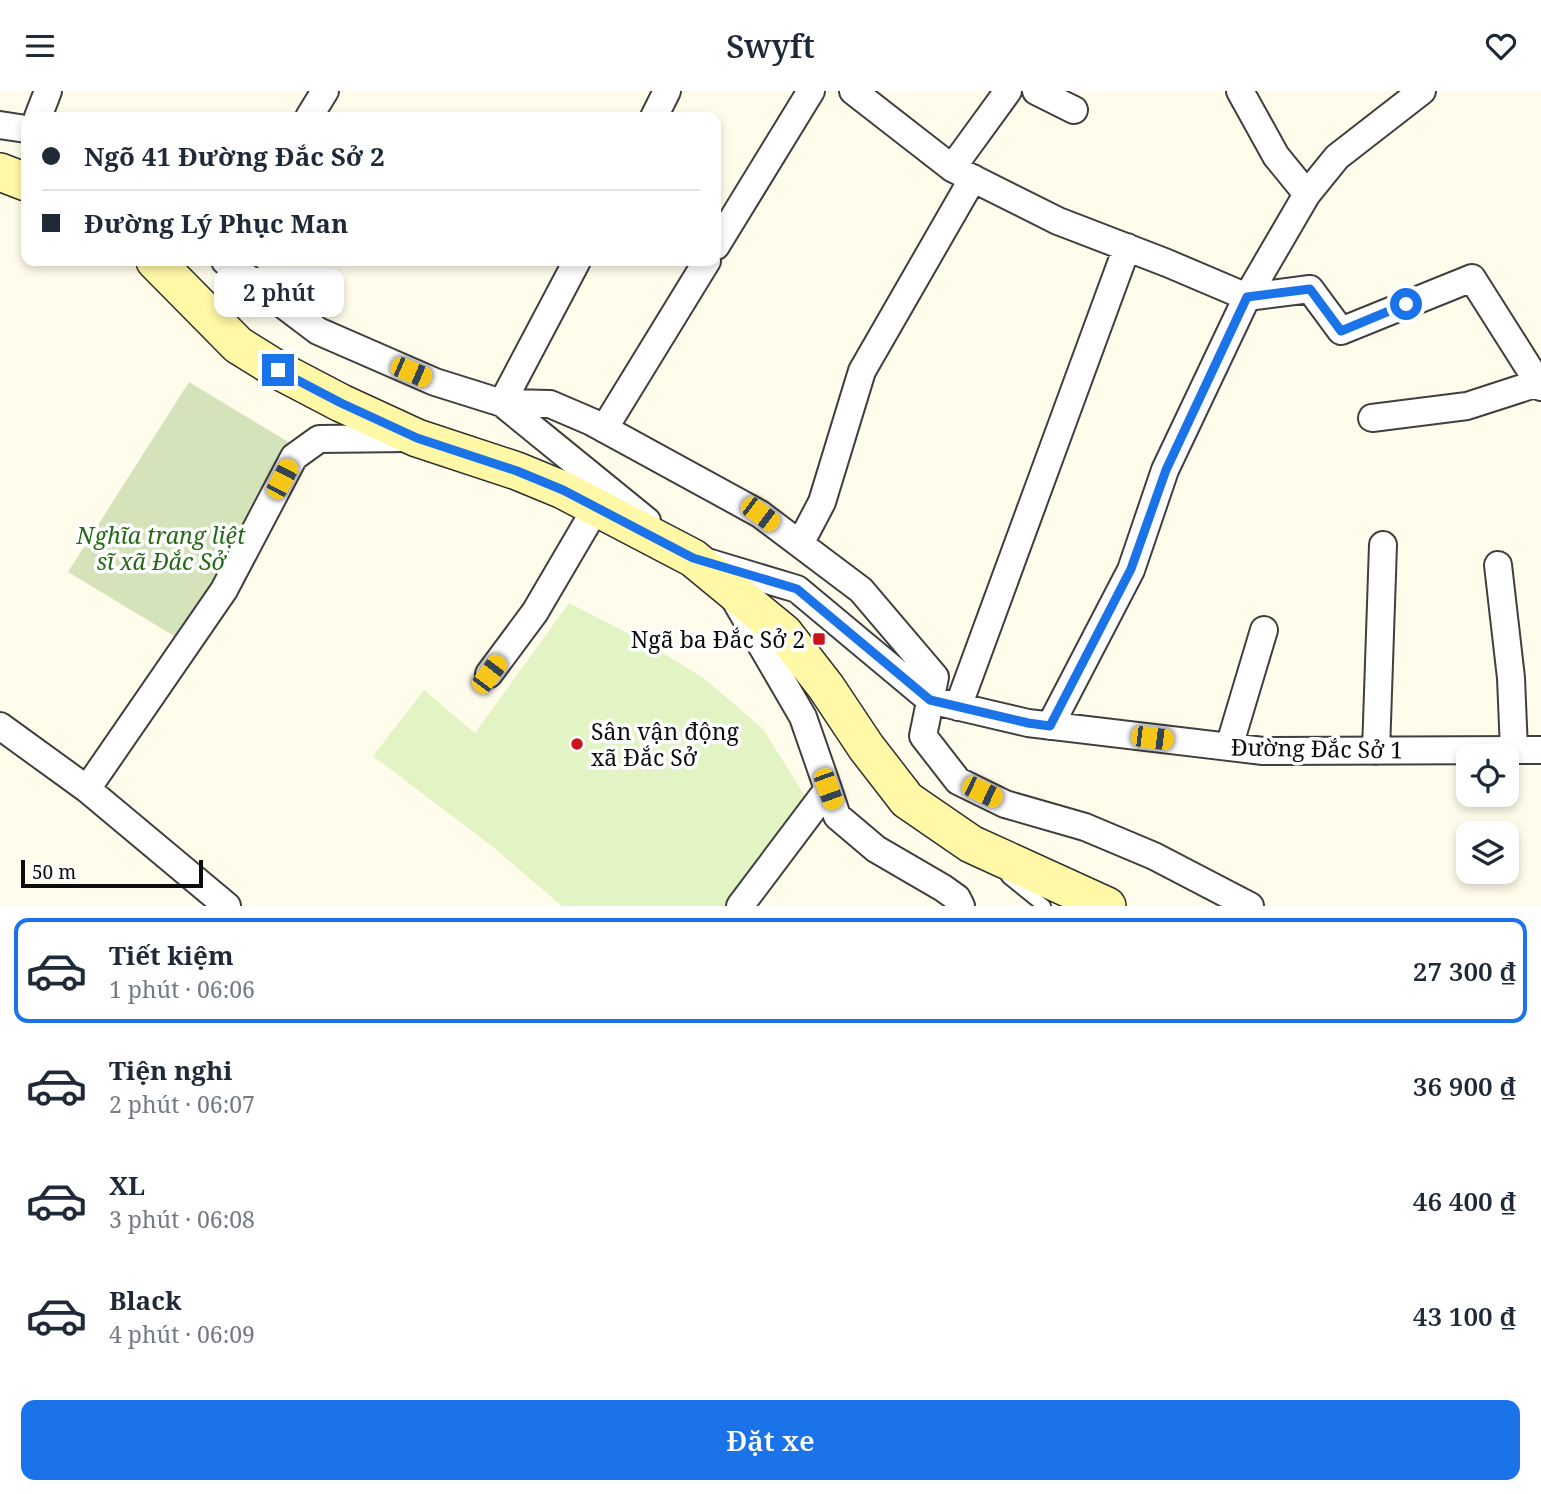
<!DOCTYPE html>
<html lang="vi">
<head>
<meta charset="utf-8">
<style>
	:root { --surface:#fff; --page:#f2f2f3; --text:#1f2937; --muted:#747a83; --line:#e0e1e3; --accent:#1a73e8 }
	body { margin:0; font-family:"Noto Serif",serif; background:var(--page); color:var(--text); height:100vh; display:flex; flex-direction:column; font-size:26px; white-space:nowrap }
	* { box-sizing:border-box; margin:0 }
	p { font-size:23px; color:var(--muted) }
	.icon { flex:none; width:38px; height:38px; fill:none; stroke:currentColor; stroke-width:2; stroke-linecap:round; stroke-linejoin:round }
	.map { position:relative; height:815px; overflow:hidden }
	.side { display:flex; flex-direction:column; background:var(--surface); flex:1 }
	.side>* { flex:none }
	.hud { position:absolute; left:21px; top:21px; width:700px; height:154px; border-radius:14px; box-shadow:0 4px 10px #0003; display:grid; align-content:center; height:154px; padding:0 21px; background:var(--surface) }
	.tools { position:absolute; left:1456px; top:653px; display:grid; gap:14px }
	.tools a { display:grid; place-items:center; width:63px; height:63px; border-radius:14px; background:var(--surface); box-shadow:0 4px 10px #0003; font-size:35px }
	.scale { position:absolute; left:21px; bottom:18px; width:182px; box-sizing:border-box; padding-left:7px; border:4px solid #0c0c0c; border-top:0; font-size:19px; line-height:24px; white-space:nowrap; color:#0c0c0c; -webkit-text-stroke:5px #fff; paint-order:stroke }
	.end { position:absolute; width:32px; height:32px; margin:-16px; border:9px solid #1a73e8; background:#fff; box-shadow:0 0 0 4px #fff }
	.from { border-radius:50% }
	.bubble { position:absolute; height:49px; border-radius:14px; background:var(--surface); box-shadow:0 4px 10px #0003; font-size:23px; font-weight:600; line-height:49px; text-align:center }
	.car { position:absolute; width:21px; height:42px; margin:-21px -10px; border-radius:9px; box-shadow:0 0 5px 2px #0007; background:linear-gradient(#f5c518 24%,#345 0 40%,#f5c518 0 76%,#345 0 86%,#f5c518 0) }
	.hud b { display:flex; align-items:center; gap:24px; height:66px; font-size:26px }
	.hud b+b { border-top:2px solid var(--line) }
	.hud i { width:18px; height:18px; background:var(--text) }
	ul { padding:12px 0 0; list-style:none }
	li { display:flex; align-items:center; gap:21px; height:105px; margin:0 14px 10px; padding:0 7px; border:4px solid transparent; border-radius:14px }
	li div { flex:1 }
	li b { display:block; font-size:26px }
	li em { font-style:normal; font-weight:600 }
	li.on { border-color:var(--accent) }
	li>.icon { width:63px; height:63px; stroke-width:1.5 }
	.action { display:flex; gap:14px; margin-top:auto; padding:14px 21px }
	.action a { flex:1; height:80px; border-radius:14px; background:var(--accent); color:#fff; font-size:28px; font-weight:600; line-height:80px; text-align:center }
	header { display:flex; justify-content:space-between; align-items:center; height:91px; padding:0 21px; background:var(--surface); font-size:32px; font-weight:600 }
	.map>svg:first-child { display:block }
	.cemetery { fill:#d5e3ba }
	.pitch { fill:#e2f4c4 }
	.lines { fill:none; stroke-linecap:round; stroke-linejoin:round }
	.lane-casing { stroke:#3f3f3f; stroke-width:16 }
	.street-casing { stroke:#3f3f3f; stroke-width:30 }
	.secondary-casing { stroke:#2e2e2e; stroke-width:40 }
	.lane { stroke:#fff; stroke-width:12 }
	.street { stroke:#fff; stroke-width:26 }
	.secondary { stroke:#fff8a6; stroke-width:37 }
	.route { stroke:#1a73e8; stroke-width:9 }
	.poi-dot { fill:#ca161a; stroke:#fff; stroke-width:2.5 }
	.labels { text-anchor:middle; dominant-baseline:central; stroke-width:7; stroke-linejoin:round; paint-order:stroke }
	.park-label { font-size:23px; font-style:italic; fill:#256a16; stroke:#fff }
	.poi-label { font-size:23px; fill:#0c0c0c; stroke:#fff; text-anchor:end }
	.street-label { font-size:23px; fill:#0c0c0c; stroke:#fff }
</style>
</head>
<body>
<header><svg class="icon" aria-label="menu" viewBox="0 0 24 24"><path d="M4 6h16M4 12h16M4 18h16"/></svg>Swyft<svg class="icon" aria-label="heart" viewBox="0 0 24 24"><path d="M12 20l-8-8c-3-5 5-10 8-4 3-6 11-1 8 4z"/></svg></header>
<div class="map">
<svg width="1541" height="815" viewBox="0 0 1541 815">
	<rect width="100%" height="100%" fill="#fffceb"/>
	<path class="cemetery" d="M189 291 295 355 184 551 68 481Z"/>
	<path class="pitch" d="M569 512 645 551 705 588 763 638 813 718 730 815H562L493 756 373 665 424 599 475 642Z"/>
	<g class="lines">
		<g class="lane-casing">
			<path id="lane" d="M1008 786 1044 815"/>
		</g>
		<g class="street-casing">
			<path id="street" d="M853 0 952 77 1058 130 1167 172 1247 206
				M1036 0 1074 19
				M1240 0 1276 65 1307 103
				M38 26 48 0
				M309 26 325 0
				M654 26 667 0
				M0 34 26 38
				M952 77 1008 0
				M716 155 811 0
				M225 170 318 240 435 291 502 312 550 313 592 331 760 423 861 499 935 586 923 645 958 690 1005 713 1085 736 1154 765 1250 815
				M577 170 502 312 647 430
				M1247 206 1310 198 1341 240 1472 187 1541 296
				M1372 327 1467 315 1538 292
				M604 338 707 170
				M800 453 822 411 862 280 973 87
				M704 470 797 498 930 609 1028 632 1263 660 1541 659
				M1498 474 1511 587 1514 659
				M735 509 803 626 828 698 740 815
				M489 583 535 521 596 417
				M958 616 1127 156
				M0 635 87 698 227 815
				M1050 635 1131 479 1165 379 1247 206 1307 103 1337 66 1422 0
				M1229 656 1264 539
				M1376 660 1383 454
				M87 698 224 499 294 366 319 348 408 347
				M828 698 837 725 876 758 943 797 957 807 961 815"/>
		</g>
		<g class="secondary-casing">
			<path id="secondary" d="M0 81 26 91
				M155 170 238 254 278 279 341 312 417 347 517 380 563 399 693 467 784 542 826 596 866 656 907 709 971 753 1107 815"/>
		</g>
		<use href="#lane" class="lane"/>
		<use href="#street" class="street"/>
		<use href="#secondary" class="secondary"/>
	</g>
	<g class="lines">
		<path class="route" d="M278 279 341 312 417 347 517 380 563 399 693 467 797 498 930 609 1028 632 1050 635 1131 478 1166 379 1247 206 1310 198 1341 240 1406 213"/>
	</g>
	<g class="poi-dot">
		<rect x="812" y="541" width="14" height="14" rx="3.5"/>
		<circle cx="577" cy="653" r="7"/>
	</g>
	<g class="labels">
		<g class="park-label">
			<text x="161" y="444">Nghĩa trang liệt<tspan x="161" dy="26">sĩ xã Đắc Sở</tspan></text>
		</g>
		<g class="poi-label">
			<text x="805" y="548">Ngã ba Đắc Sở 2</text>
			<text x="591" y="640" text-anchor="start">Sân vận động<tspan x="591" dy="26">xã Đắc Sở</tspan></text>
		</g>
		<g class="street-label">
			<text transform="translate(1317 657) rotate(1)">Đường Đắc Sở 1</text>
		</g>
	</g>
</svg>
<div class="tools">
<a><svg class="icon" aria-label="locate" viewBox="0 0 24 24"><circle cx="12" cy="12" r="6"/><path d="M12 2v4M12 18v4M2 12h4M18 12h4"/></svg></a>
<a><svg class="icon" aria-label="layers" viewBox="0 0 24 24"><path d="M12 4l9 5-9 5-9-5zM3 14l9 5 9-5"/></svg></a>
</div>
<div class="scale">50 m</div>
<i class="end from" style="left:1406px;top:213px"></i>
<i class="end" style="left:278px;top:279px"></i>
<div class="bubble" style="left:214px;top:177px;width:130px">2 phút</div>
<i class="car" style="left:411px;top:281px;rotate:113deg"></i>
<i class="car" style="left:282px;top:388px;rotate:28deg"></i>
<i class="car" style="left:760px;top:423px;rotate:127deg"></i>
<i class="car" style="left:489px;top:583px;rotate:37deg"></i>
<i class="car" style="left:1152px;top:647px;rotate:97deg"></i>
<i class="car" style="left:828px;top:698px;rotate:160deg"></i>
<i class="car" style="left:982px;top:701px;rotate:116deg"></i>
<div class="hud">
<b><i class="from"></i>Ngõ 41 Đường Đắc Sở 2</b>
<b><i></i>Đường Lý Phục Man</b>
</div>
</div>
<section class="side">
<ul>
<li class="on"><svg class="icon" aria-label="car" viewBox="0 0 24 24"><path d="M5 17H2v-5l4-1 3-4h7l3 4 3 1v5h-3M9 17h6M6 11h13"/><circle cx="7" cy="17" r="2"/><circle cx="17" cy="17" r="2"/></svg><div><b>Tiết kiệm</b><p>1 phút · 06:06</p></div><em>27 300 ₫</em></li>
<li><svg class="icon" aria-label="car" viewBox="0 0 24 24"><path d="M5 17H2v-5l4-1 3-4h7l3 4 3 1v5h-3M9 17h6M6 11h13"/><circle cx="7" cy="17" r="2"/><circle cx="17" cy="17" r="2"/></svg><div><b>Tiện nghi</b><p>2 phút · 06:07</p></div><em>36 900 ₫</em></li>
<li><svg class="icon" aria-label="car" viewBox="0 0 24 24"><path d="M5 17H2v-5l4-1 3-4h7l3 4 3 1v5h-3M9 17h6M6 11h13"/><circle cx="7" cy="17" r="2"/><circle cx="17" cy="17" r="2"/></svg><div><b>XL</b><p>3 phút · 06:08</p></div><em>46 400 ₫</em></li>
<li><svg class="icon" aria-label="car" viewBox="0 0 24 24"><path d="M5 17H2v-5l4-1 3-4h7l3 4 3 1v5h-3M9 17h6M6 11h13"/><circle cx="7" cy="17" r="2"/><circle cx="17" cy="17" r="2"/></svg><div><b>Black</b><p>4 phút · 06:09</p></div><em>43 100 ₫</em></li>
</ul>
<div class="action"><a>Đặt xe</a></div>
</section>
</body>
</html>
